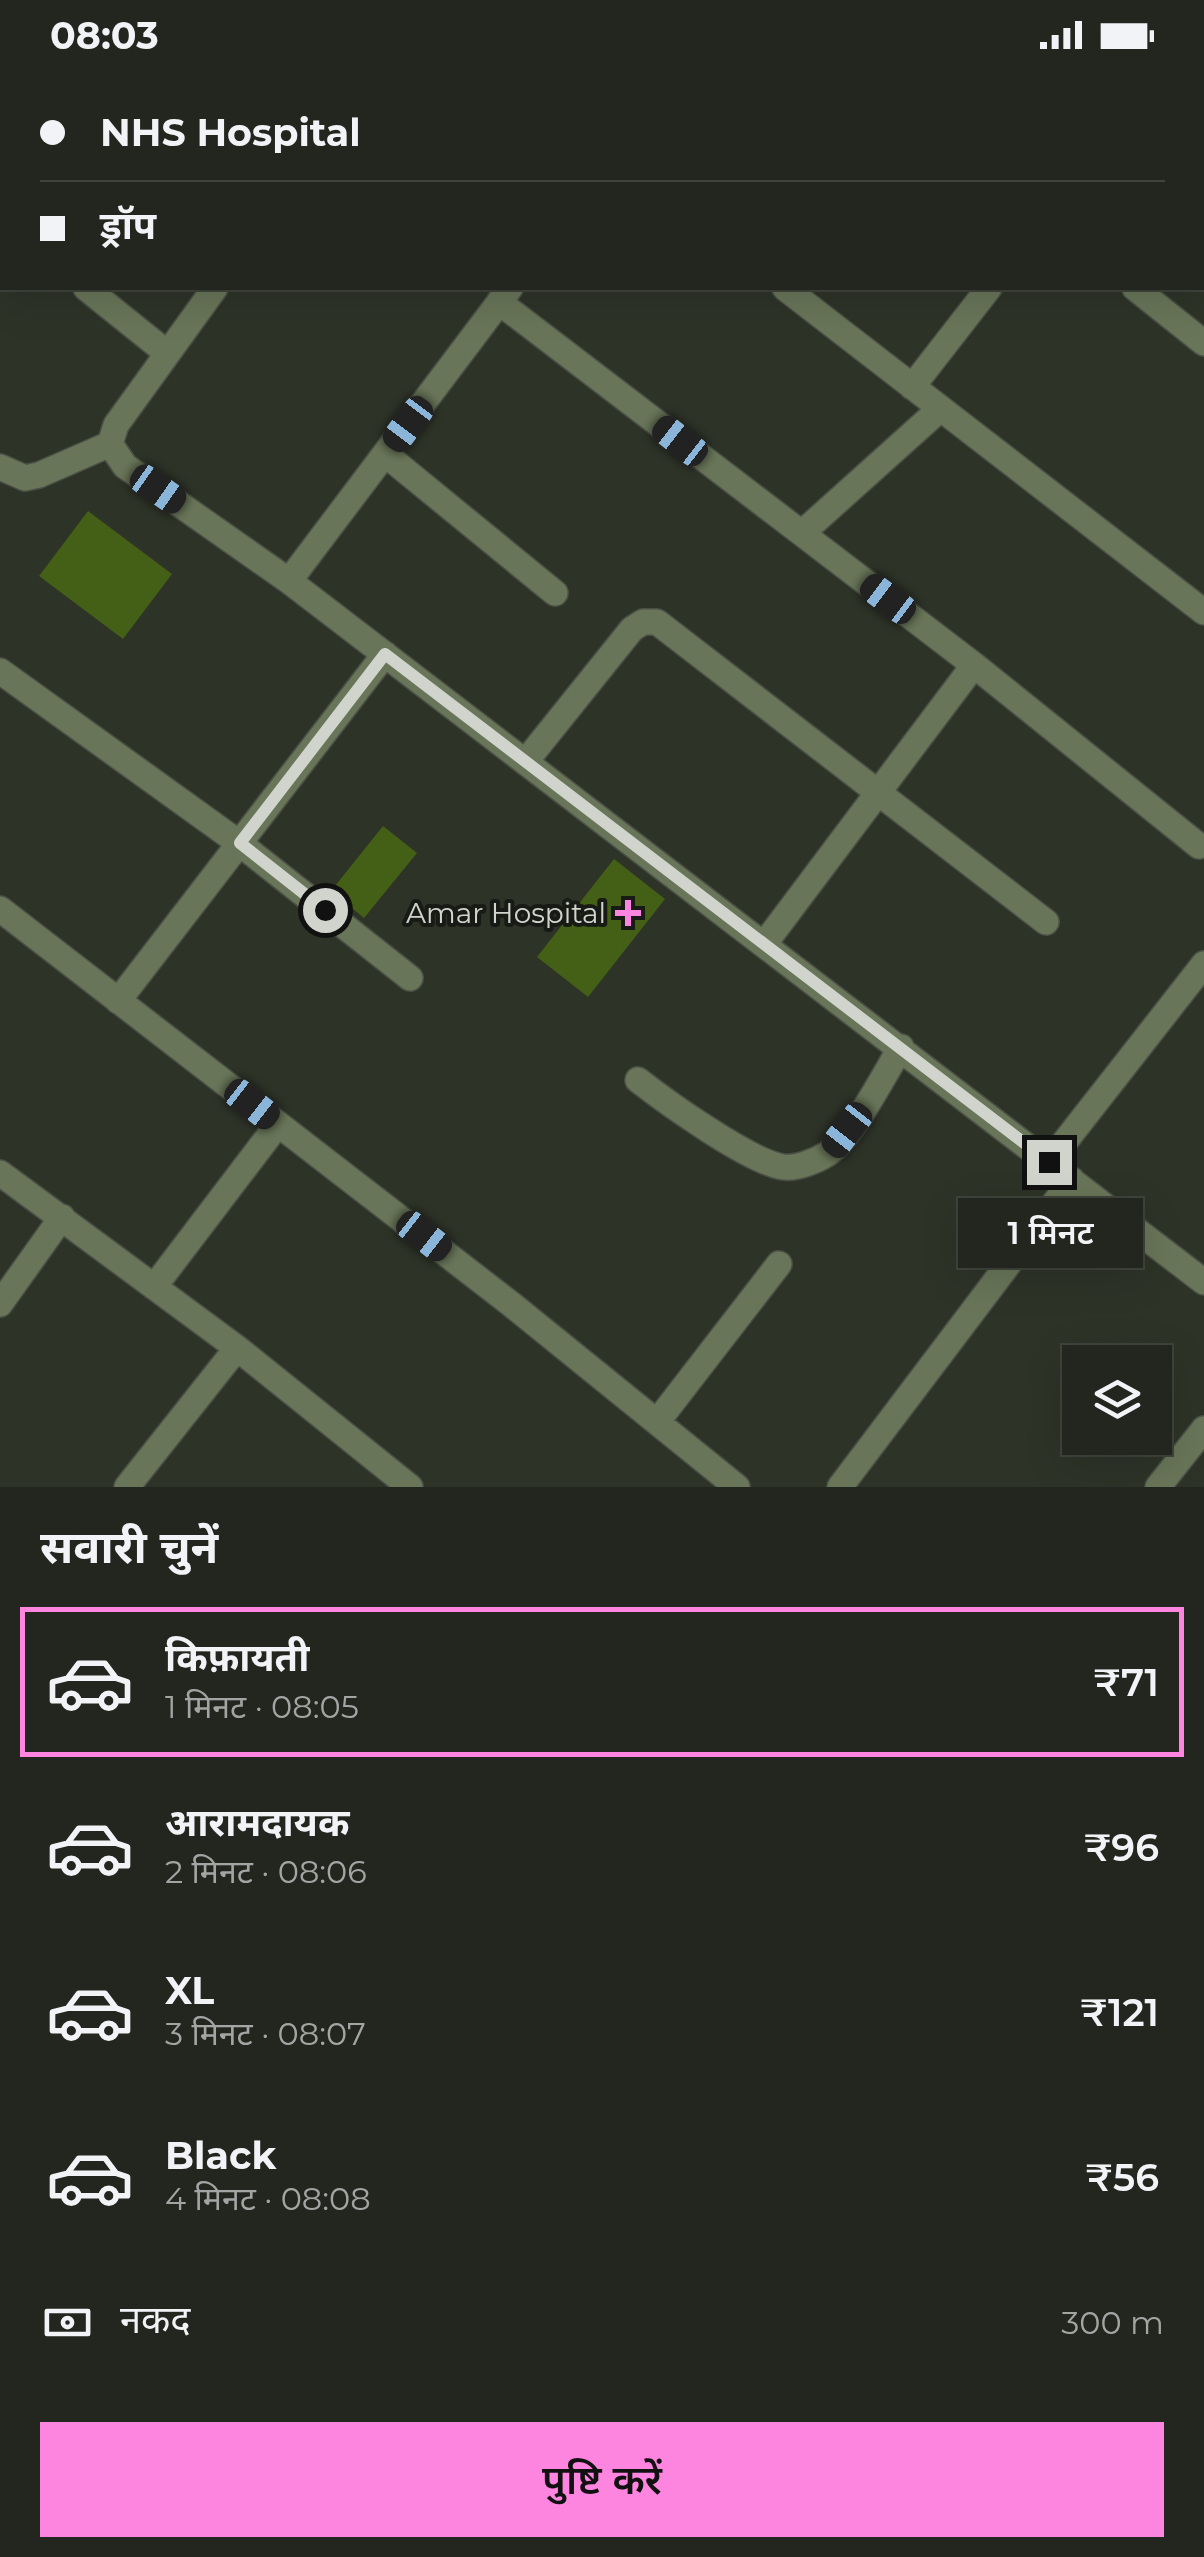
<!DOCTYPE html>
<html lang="hi">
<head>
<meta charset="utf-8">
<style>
	:root { --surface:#22261e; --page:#2e322b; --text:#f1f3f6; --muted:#a2a5a4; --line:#3f433c; --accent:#fe85df }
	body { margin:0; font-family:Montserrat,"Noto Sans Devanagari",sans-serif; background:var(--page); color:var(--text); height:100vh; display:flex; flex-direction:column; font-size:38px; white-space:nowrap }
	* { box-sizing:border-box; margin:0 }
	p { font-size:32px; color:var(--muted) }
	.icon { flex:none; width:55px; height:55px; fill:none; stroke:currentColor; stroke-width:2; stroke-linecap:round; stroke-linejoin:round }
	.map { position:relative; height:1417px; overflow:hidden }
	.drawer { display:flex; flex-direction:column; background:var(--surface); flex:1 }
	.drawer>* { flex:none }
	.hud { position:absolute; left:0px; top:0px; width:1205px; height:220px; box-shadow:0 10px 40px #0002,0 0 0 2px var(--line); display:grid; align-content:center; height:220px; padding:0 40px; background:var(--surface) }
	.fabs { position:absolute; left:1062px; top:1275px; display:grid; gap:20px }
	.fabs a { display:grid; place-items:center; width:110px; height:110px; border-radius:0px; background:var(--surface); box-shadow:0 10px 40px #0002,0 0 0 2px var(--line); font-size:50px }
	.end { position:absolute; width:45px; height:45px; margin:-22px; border:12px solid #d0d4cd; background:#111; box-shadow:0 0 0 5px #111 }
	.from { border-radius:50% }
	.bubble { position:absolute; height:70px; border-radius:0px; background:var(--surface); box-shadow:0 10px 40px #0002,0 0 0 2px var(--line); font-size:32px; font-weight:600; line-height:70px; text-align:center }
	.car { position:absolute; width:30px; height:60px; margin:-30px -15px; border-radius:12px; box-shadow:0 0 8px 2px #0007; background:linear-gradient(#222 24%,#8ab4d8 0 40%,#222 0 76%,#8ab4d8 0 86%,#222 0) }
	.hud b { display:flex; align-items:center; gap:35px; height:95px; font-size:38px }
	.hud b+b { border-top:2px solid var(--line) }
	.hud i { width:25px; height:25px; background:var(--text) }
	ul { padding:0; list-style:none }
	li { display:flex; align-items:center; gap:30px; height:150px; margin:0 20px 15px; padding:0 20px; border:5px solid transparent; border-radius:0px }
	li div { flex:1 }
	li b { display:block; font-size:38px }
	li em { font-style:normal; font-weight:600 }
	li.current { border-color:var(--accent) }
	li>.icon { width:90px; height:90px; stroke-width:1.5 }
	h2 { padding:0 40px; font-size:45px; line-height:120px }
	.pay { display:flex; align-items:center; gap:25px; height:110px; padding:0 40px; font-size:38px }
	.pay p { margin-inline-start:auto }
	.primary-button { display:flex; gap:20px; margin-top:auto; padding:20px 40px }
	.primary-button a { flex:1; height:115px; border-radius:0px; background:var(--accent); color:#111; font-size:40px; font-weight:600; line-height:115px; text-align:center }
	.status { display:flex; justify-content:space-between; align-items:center; height:70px; padding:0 50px; background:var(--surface); direction:ltr }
	.status svg { height:28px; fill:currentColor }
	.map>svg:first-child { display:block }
	.building { fill:#445f16 }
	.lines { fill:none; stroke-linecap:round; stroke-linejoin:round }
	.minor-casing { stroke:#4b5046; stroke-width:28 }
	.minor { stroke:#687558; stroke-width:25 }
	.route { stroke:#d0d4cd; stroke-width:12 }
	.poi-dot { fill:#fe85df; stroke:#171a15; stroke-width:4 }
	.labels { text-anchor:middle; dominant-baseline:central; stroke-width:8; stroke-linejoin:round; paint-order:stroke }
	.poi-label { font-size:28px; fill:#d0d4cd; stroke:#171a15; text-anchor:end }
</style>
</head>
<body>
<div class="status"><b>08:03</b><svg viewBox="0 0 49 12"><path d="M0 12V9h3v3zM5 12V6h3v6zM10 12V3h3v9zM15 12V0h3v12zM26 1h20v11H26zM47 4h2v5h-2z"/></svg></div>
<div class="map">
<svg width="1204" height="1417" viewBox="0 0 1204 1417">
	<rect width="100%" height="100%" fill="#2e3328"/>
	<path class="building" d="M88 441 172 504 123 569 39 506Z
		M383 756 417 783 364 848 331 821Z
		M614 789 665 829 588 927 537 887Z"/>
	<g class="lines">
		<g class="minor-casing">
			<path id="minor" d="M21 0 25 2
				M856 0 859 2
				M188 2 189 0
				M382 2 384 0
				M672 2 674 0
				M923 2 925 0
				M1182 2 1184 0
				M0 151 2 153
				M86 218 167 283
				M215 218 116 355 110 374 125 396 289 511 1204 1212
				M785 218 1204 542
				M1135 218 1204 273
				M499 232 974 595 1199 776
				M912 317 989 218
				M385 384 555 523
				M0 397 25 408 39 405 110 374
				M802 463 940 339
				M289 511 510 218
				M0 601 239 773 410 908
				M526 691 632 559 643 552H657L1046 852
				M0 839 511 1234 737 1417
				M765 873 974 595
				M118 931 385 584
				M638 1010C666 1032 750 1092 783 1097 796 1099 816 1091 827 1084 853 1066 884 1005 901 977
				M1049 1092 1204 894
				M0 1103 237 1278 410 1417
				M154 1217 278 1054
				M0 1234 62 1147
				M657 1352 779 1194
				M127 1417 237 1278
				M840 1417 1072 1110
				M1158 1417 1204 1359"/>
		</g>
		<use href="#minor" class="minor"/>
	</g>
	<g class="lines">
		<path class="route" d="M325 840 240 773 385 584 1049 1092"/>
	</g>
	<path class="poi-dot" d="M623 828h10v10h10v10h-10v10h-10v-10h-10v-10h10z"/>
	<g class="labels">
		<g class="poi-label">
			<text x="606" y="843">Amar Hospital</text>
		</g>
	</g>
</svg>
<div class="fabs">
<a><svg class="icon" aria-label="layers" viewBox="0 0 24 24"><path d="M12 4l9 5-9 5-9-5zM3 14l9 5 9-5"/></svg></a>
</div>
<i class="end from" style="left:325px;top:840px"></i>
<i class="end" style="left:1049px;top:1092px"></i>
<div class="bubble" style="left:958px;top:1128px;width:185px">1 मिनट</div>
<i class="car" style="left:408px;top:354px;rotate:217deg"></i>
<i class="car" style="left:680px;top:371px;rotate:308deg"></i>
<i class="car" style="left:158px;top:419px;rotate:125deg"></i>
<i class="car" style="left:888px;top:529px;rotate:307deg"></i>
<i class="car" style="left:252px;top:1034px;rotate:128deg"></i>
<i class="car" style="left:847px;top:1060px;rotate:218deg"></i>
<i class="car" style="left:424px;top:1166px;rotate:128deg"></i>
<div class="hud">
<b><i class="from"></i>NHS Hospital</b>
<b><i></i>ड्रॉप</b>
</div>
</div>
<section class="drawer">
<h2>सवारी चुनें</h2>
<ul>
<li class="current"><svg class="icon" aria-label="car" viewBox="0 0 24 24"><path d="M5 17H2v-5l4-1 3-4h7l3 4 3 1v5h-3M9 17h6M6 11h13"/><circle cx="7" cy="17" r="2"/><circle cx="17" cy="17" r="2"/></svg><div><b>किफ़ायती</b><p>1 मिनट · 08:05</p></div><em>₹71</em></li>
<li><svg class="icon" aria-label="car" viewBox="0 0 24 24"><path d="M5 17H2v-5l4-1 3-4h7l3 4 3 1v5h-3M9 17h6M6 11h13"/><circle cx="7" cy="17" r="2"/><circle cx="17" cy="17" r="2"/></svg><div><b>आरामदायक</b><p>2 मिनट · 08:06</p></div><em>₹96</em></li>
<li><svg class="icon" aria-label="car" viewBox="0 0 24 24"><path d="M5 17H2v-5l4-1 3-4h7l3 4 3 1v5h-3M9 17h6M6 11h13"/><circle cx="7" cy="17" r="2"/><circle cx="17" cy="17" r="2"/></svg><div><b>XL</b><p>3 मिनट · 08:07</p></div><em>₹121</em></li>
<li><svg class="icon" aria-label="car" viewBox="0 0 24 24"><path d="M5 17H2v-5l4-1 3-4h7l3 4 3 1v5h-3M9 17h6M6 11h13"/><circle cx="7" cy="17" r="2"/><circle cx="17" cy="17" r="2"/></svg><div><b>Black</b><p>4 मिनट · 08:08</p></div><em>₹56</em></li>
</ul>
<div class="pay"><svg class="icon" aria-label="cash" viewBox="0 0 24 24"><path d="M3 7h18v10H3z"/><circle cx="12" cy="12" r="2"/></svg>नकद<p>300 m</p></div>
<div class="primary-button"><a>पुष्टि करें</a></div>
</section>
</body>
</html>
